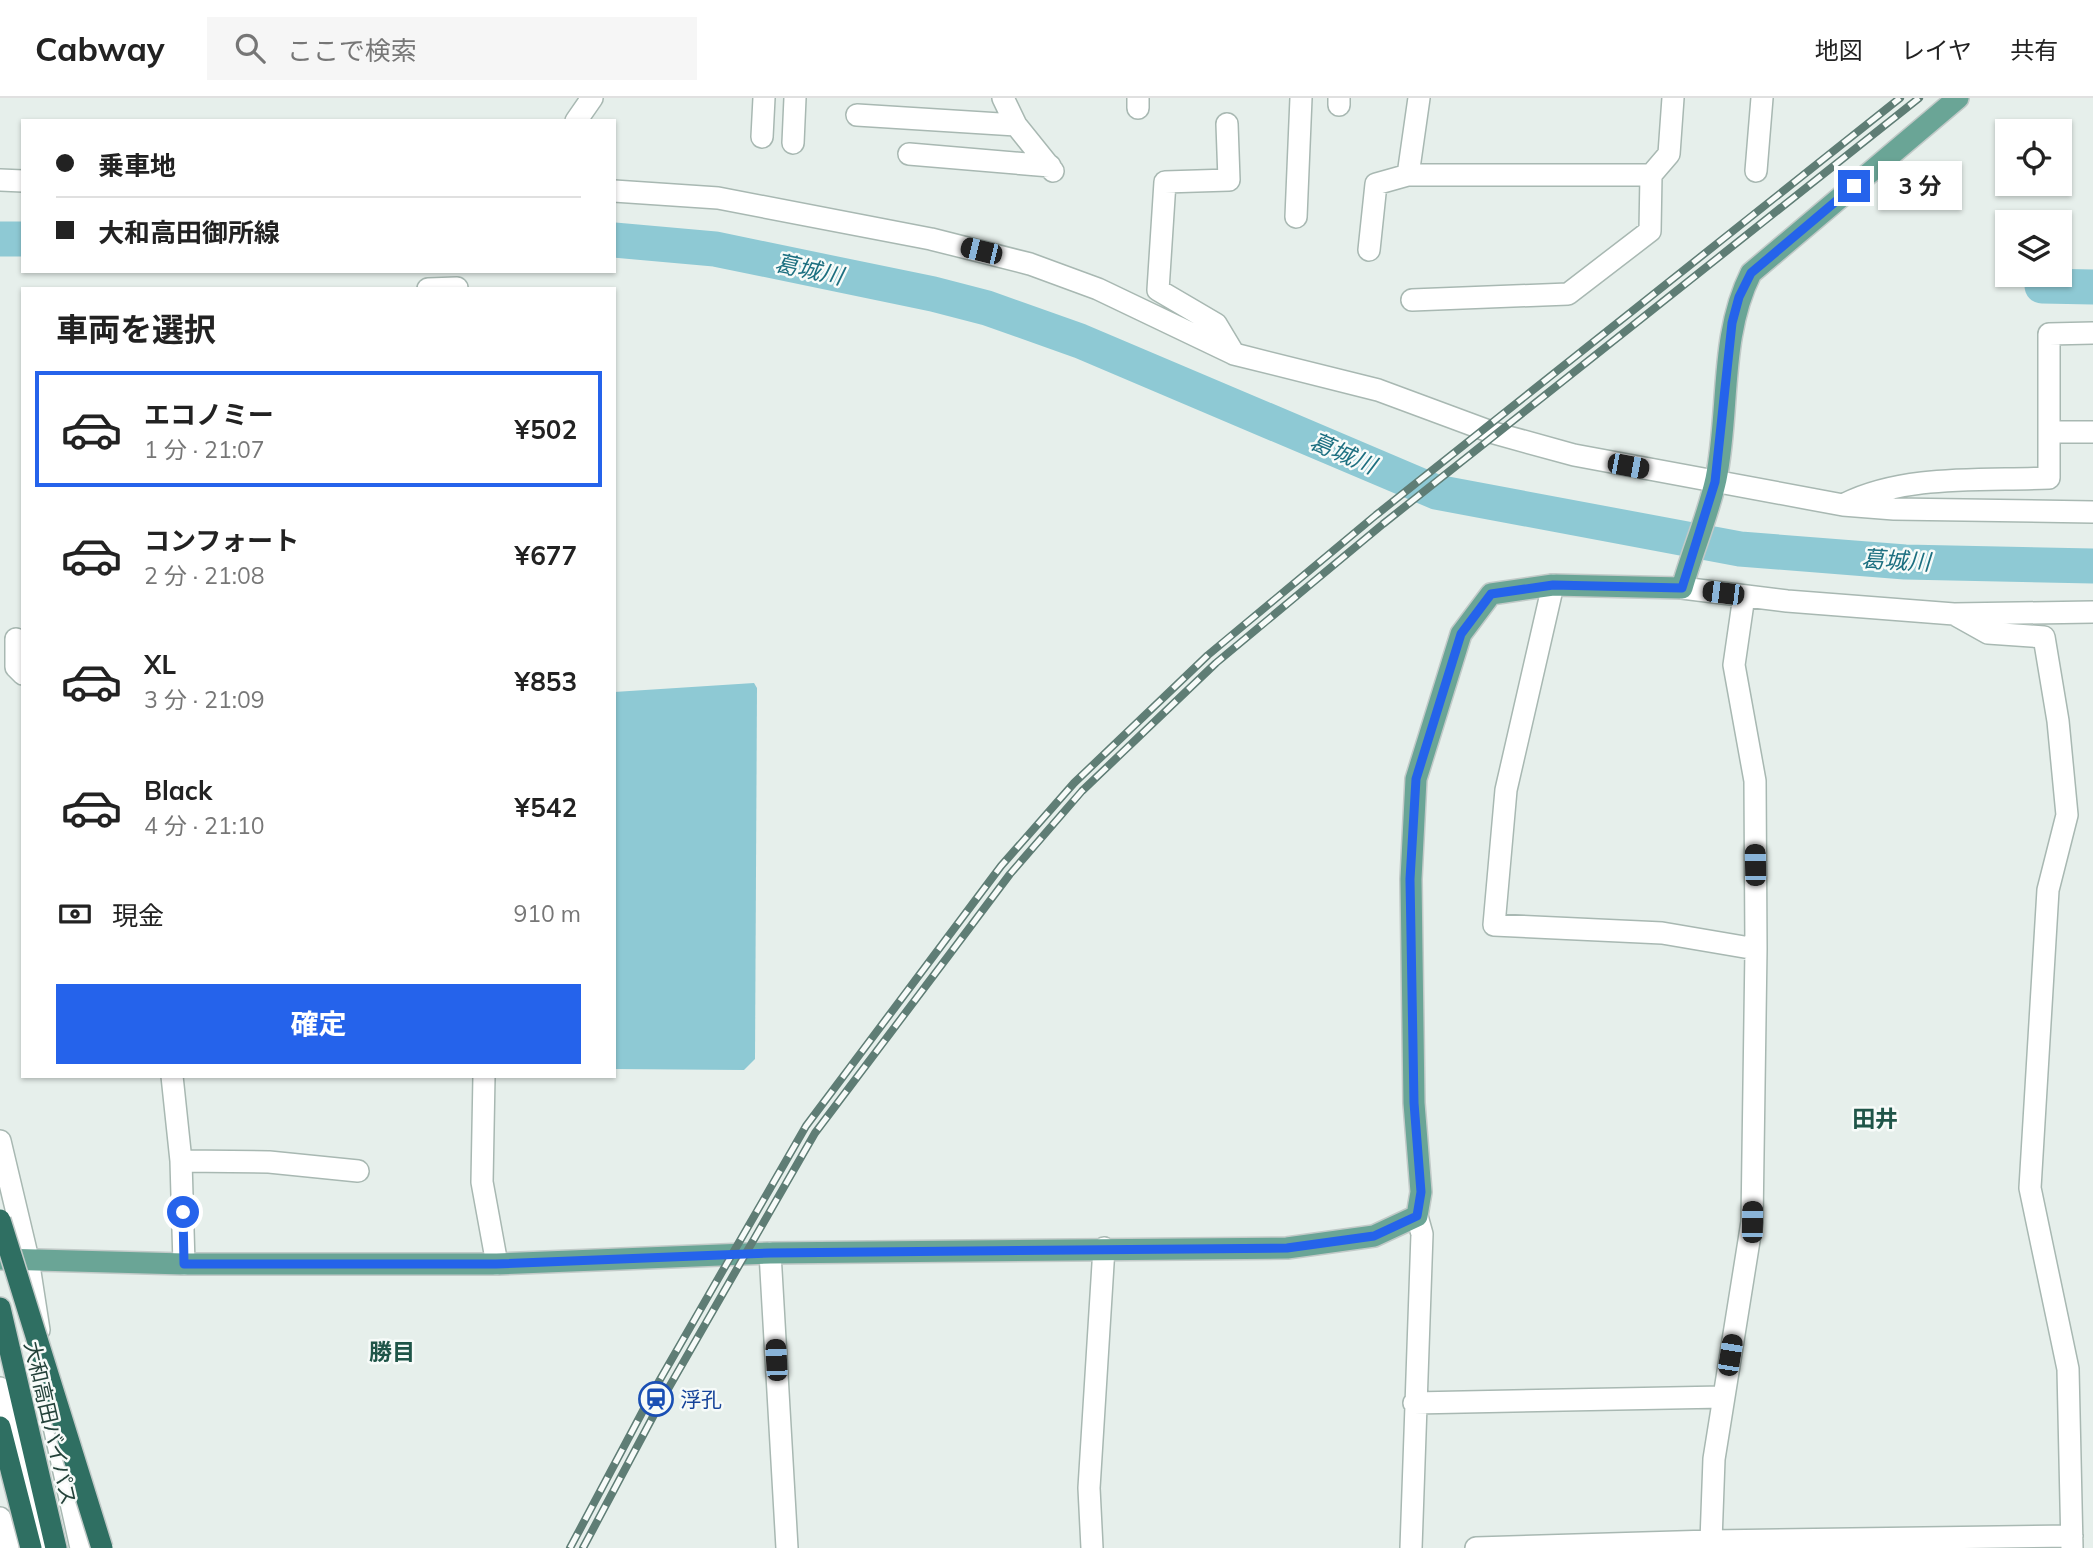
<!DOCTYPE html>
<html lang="ja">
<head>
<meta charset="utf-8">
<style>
	:root { --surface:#fff; --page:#f6f6f6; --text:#222; --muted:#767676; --line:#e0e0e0; --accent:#2563eb }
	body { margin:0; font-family:Mulish,"Noto Sans JP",sans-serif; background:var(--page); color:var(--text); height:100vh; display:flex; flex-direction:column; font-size:26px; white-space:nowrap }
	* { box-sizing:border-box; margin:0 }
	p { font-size:23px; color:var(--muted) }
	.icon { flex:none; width:38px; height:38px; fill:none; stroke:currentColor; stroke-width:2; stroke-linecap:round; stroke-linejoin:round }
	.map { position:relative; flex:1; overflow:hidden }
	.sheet { position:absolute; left:21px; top:189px; width:595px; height:791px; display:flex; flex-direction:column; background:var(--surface); border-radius:0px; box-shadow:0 2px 5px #0004 }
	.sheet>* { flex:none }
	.top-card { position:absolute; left:21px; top:21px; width:595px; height:154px; border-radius:0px; box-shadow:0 2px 5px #0004; display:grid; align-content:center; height:154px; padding:0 35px; background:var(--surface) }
	.buttons { position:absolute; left:1995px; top:21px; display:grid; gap:14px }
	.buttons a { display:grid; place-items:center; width:77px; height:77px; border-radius:0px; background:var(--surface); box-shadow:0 2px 5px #0004; font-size:35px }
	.end { position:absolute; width:32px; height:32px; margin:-16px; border:9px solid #2563eb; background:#fff; box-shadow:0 0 0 4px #fff }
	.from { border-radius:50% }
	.bubble { position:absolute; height:49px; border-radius:0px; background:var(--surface); box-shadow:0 2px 5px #0004; font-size:23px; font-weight:700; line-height:49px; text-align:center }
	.car { position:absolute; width:21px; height:42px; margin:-21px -10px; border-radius:9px; box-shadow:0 0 5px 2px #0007; background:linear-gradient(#222 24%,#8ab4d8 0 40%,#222 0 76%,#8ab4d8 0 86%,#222 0) }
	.top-card b { display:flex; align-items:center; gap:24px; height:66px; font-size:26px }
	.top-card b+b { border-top:2px solid var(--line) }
	.top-card i { width:18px; height:18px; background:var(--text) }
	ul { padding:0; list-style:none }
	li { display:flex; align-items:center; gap:21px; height:116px; margin:0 14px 10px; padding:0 21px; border:4px solid transparent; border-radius:0px }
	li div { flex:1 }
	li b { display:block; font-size:26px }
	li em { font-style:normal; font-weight:700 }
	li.active { border-color:var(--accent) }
	li>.icon { width:63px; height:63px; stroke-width:1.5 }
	h2 { padding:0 35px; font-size:32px; line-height:84px }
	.pay { display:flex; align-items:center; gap:18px; height:77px; padding:0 35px; font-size:26px }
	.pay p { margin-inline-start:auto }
	.action { display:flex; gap:14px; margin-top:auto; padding:14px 35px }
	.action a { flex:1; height:80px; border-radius:0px; background:var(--accent); color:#fff; font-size:28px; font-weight:700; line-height:80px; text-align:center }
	header { display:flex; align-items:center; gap:42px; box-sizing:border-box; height:98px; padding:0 35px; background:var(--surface); border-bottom:2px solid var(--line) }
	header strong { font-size:33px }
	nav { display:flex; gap:38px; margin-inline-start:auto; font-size:24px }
	.search { width:490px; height:63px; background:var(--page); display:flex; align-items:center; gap:18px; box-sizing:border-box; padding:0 24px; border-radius:0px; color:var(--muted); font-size:26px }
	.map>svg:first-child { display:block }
	.water { fill:#8ec9d4 }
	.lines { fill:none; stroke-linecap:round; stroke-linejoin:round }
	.river { stroke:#8ec9d4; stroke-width:35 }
	.minor-casing { stroke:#a8b8b2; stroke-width:24 }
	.major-casing { stroke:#c2cac8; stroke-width:24 }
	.highway-casing { stroke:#c2cac8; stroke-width:24 }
	.minor { stroke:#fff; stroke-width:21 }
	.major { stroke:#6aa596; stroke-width:21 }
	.highway { stroke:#2f6f62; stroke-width:21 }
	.rail-casing { stroke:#5f7d75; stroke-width:8 }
	.rail { stroke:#f7fbf9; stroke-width:5; stroke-dasharray:16; stroke-linecap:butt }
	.highway-bridge-casing { stroke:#c2cac8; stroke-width:24; stroke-linecap:butt }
	.highway-bridge { stroke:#2f6f62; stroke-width:21 }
	.route { stroke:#2563eb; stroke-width:9 }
	.labels { text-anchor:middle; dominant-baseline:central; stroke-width:5; stroke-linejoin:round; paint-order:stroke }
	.transit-label { font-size:21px; fill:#164399; stroke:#f7fbf9; text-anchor:start }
	.street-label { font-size:21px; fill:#24423a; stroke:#f7fbf9 }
	.water-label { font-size:23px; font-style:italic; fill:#1c6f80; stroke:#f7fbf9 }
	.neighbourhood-label { font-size:23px; font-weight:bold; fill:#1f5548; stroke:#f7fbf9 }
</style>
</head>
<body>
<header>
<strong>Cabway</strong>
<div class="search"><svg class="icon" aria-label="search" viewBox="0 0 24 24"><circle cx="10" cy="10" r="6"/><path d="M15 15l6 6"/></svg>ここで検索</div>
<nav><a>地図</a><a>レイヤ</a><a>共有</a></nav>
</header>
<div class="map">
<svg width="2093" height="1450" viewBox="0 0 2093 1450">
	<rect width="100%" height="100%" fill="#e6efeb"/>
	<path class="water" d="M754 585 757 590 755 961 744 972 614 971V594Z"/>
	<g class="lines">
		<path class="river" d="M0 141H23
			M614 142 715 151 933 196 987 210 1080 243 1436 394 1740 451 1905 464 2093 468
			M2042 188 2093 189"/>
		<g class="minor-casing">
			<path id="minor" d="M1003 0 1016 27 1053 73
				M1138 0V10
				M1339 7V0
				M857 17 1016 27
				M576 23 592 0
				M1227 26 1229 82 1165 84 1158 192 1216 226 1234 256
				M762 39 764 0
				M793 45 795 0
				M909 56 1050 68
				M1756 73 1762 0
				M1408 77H1651
				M0 82 23 83
				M614 93 718 100 931 141 1030 166 1098 191 1234 256 1378 292 1494 335 1574 357 1843 407 1894 411 2093 414
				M1296 119 1301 0
				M1369 152 1376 86 1408 77 1419 0
				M428 191 457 190
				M1412 202 1568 196 1650 133 1651 77 1669 56 1673 0
				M2049 334H2093
				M1845 406C1905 376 1983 383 2049 380V236L2093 235
				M1553 487 1506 692 1494 827 1662 835 1756 851
				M1682 490 1787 503 1954 516 2093 514
				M1954 516 1988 535 2044 539 2058 623 2067 717 2048 792 2030 1090 2068 1271 2072 1450
				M16 541V569L23 576
				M172 978 181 1063 184 1166
				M484 978 482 1084 497 1166
				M0 1043 28 1161 39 1232
				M181 1063 269 1064 358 1073
				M770 1155 787 1450
				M45 1288 81 1450
				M0 1290 42 1450
				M1414 1305 1723 1299
				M0 1420 8 1450
				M1711 1443 1714 1361 1752 1124 1756 851 1755 683 1734 567 1744 498
				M1092 1450 1089 1390 1104 1150
				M1411 1450 1422 1136 1417 1118
				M1476 1450 1711 1443 2072 1438"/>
		</g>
		<g class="major-casing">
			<path id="major" d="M0 1161 184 1166H497L770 1155 1287 1150 1374 1138 1417 1118 1421 1094 1414 1005 1411 781 1416 681 1461 536 1491 496 1553 487 1682 490C1692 454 1708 418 1716 381 1730 313 1719 239 1751 175L1958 0"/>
		</g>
		<g class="highway-casing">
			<path id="highway" d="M0 1210 56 1450
				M0 1329 31 1450"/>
		</g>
		<use href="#minor" class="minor"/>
		<use href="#major" class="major"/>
		<use href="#highway" class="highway"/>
		<g class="rail-casing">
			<path id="rail" d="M570 1450 654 1292 806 1028 1001 768 1074 685 1208 557 1376 417 1900 0
				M583 1450 664 1298 815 1035 1010 776 1082 693 1216 565 1383 426 1919 0"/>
		</g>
		<use href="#rail" class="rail"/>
		<g class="highway-bridge-casing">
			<path id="highway-bridge" d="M0 1122 102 1450"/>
		</g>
		<use href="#highway-bridge" class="highway-bridge"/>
	</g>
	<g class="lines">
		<path class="route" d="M183 1114 184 1166H496L770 1155 1287 1150 1374 1138 1417 1118 1421 1094 1414 1005 1410 781 1416 681 1461 536 1491 496 1553 487 1682 490 1715 384 1732 225 1739 199 1751 175 1854 88"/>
	</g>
	<defs>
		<g id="station-ring" transform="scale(1.75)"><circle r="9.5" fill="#f7fbf9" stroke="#1a4fb4" stroke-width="1.5"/><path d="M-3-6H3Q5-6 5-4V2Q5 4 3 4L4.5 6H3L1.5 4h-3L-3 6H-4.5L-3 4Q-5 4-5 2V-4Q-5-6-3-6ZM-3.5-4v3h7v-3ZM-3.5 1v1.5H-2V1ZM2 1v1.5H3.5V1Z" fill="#1a4fb4"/></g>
	</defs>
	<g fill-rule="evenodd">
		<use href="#station-ring" x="656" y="1301"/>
	</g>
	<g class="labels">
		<g class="transit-label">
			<text x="680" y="1301">浮孔</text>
		</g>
		<g class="street-label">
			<text transform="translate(51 1325) rotate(77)">大和高田バイパス</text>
		</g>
		<g class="water-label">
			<text transform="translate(809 171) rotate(12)">葛城川</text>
			<text transform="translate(1343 355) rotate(23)">葛城川</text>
			<text transform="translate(1896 462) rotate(3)">葛城川</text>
		</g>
		<g class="neighbourhood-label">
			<text x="1875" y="1020">田井</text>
			<text x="392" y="1253">勝目</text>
		</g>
	</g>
</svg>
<div class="buttons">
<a><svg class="icon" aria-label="locate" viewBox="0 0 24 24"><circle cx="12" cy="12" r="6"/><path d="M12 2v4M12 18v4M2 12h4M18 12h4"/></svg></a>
<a><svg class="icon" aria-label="layers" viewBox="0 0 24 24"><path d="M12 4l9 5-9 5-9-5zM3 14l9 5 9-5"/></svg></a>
</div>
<i class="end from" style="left:183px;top:1114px"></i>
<i class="end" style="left:1854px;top:88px"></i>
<div class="bubble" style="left:1878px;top:63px;width:84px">3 分</div>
<i class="car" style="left:981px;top:153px;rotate:284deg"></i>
<i class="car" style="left:1628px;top:368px;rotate:101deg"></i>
<i class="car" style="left:1723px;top:495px;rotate:277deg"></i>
<i class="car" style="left:1755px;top:767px;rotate:359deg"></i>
<i class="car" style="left:1752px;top:1124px;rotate:1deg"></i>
<i class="car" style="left:1730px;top:1257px;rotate:9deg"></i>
<i class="car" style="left:776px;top:1262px;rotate:357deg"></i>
<div class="top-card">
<b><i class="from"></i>乗車地</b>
<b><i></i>大和高田御所線</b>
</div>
<section class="sheet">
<h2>車両を選択</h2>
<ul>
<li class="active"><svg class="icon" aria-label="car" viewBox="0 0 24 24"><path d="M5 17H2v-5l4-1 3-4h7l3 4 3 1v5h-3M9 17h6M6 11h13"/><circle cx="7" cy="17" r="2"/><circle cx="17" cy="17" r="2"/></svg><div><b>エコノミー</b><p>1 分 · 21:07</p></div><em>¥502</em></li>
<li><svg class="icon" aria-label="car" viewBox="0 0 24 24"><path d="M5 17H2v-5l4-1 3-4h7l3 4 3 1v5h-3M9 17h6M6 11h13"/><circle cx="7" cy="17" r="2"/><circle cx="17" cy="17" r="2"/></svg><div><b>コンフォート</b><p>2 分 · 21:08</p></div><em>¥677</em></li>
<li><svg class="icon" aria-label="car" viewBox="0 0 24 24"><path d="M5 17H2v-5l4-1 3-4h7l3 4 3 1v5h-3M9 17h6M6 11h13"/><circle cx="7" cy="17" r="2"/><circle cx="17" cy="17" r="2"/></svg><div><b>XL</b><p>3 分 · 21:09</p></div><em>¥853</em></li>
<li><svg class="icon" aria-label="car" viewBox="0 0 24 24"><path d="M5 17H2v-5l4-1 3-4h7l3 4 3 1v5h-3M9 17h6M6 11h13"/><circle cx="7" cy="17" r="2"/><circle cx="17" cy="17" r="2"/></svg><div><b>Black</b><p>4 分 · 21:10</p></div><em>¥542</em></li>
</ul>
<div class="pay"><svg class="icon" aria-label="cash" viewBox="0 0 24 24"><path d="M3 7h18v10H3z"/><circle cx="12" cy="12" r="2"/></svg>現金<p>910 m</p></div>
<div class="action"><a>確定</a></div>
</section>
</div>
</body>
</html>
